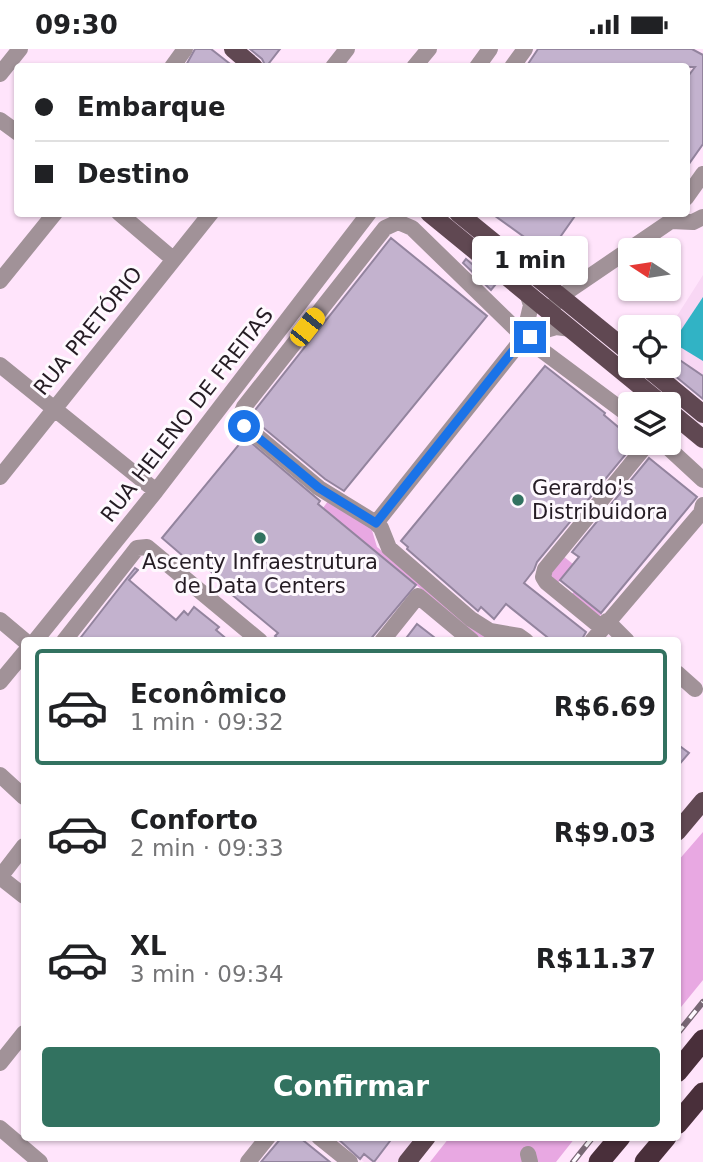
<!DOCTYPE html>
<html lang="pt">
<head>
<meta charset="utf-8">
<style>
	:root { --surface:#fff; --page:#f6f6f6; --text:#202124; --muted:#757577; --line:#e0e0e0; --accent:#327260 }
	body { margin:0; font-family:"DejaVu Sans",sans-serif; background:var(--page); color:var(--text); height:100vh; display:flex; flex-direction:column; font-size:26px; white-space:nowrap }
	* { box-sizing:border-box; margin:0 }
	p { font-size:23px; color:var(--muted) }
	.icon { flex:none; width:38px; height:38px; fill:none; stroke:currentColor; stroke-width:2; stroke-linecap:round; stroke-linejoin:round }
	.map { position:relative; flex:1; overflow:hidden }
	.panel { position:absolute; left:21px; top:588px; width:660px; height:504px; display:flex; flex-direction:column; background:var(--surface); border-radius:7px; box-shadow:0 2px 5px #0004 }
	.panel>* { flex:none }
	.top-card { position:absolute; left:14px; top:14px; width:676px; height:154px; border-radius:7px; box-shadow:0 2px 5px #0004; display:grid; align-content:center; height:154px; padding:0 21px; background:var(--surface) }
	.needle { width:46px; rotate:282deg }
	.buttons { position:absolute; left:618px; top:189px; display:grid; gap:14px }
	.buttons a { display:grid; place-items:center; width:63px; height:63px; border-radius:7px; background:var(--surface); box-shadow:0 2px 5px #0004; font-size:35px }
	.end { position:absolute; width:32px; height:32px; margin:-16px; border:9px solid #1a73e8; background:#fff; box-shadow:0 0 0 4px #fff }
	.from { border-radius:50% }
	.bubble { position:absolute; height:49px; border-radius:7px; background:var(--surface); box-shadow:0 2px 5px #0004; font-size:23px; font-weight:700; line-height:49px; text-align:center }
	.car { position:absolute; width:21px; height:42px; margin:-21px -10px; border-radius:9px; box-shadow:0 0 5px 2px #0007; background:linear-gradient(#f5c518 24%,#345 0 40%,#f5c518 0 76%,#345 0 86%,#f5c518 0) }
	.top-card b { display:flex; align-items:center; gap:24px; height:66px; font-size:26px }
	.top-card b+b { border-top:2px solid var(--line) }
	.top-card i { width:18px; height:18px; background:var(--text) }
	ul { padding:12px 0 0; list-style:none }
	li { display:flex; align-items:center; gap:21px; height:116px; margin:0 14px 10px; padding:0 7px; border:4px solid transparent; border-radius:7px }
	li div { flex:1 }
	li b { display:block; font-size:26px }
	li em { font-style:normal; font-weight:700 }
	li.current { border-color:var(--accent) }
	li>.icon { width:63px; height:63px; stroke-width:1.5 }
	.action { display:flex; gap:14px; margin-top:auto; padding:14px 21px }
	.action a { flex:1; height:80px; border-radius:7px; background:var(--accent); color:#fff; font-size:28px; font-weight:700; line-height:80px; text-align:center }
	.status { display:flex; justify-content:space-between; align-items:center; height:49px; padding:0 35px; background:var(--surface); direction:ltr }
	.status svg { height:19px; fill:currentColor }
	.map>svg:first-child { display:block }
	.built { fill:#f8d7f4 }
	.green { fill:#e8a8e2 }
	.water { fill:#31b3c5 }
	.building { fill:#c3b2ce; stroke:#93849e; stroke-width:2 }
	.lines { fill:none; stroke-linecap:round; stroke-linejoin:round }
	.minor { stroke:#a19298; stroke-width:16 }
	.major { stroke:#604852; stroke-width:18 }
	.highway { stroke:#492f3a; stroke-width:21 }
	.rail-casing { stroke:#776774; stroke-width:6 }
	.rail { stroke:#fef9fe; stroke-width:3.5; stroke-dasharray:10; stroke-linecap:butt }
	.route { stroke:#1a73e8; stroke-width:9 }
	.poi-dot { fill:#327260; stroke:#fef9fe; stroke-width:2.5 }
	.labels { text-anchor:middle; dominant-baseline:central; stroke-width:6; stroke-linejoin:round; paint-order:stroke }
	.street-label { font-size:21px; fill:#251c24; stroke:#fef9fe }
	.poi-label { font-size:21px; fill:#251c24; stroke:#fef9fe; text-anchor:start }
</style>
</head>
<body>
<div class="status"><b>09:30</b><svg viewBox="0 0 49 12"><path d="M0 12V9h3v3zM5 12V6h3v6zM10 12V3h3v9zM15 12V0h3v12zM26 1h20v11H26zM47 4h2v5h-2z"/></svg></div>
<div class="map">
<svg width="703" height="1113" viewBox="0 0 703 1113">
	<rect width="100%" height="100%" fill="#ffe4fb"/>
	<path class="built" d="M703 226V327L669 303 668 281Z
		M333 1089H417L397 1113H364Z"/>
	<path class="green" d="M328 452 371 478 377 498 493 591H483L323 459Z
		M563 507 573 515 558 534 571 546 589 525 585 551 602 565 598 569 551 530V521Z
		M703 783V931L677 963V813Z
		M449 1089H575L556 1113H430Z"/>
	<path class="water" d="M703 248V312L680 298 677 287Z"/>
	<path class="building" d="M195 0H211L234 18H185Z
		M250 0H280L266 18 262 10Z
		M538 0H692L703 6V95L686 119V30L695 18H526Z
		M491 164H577L556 194 577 208 562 229 550 220 556 211Z
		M391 189 487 267 344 442 325 430 254 371 252 365Z
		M466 210 496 235 491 241 463 214Z
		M668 303 703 327V350L663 317H668Z
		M545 317 605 364 604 366 630 388V394H635L537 513 534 521 524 534 586 583 581 592H552L506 555 494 570 481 558 478 562 407 500 408 498 401 492Z
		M235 380 320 452 318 455 416 536 369 592H280L275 587 278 584 219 535 222 532 201 514 197 519 162 489 242 392 232 384Z
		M649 409 697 448 601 564 560 531 579 508 572 503Z
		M135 519 138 521 129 531 176 571 184 562 188 566 194 558 219 578 216 581 229 592H78Z
		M417 575 439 592H404Z
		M677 695 689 704 677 718Z
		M282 1088H299L330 1113H261Z
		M336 1088H393L374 1113 364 1105 360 1110Z"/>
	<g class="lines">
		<path class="minor" d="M172 18 185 0
			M333 18 347 0
			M414 18 429 0
			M477 18 490 0
			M512 18 525 0
			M0 25 20 0
			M0 71 18 84
			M686 149 703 125
			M119 164 173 210
			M671 172 693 173 703 168
			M0 232 55 164
			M527 244 531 256 527 273
			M553 257 561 247 671 172 675 164
			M539 283 556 278 571 280
			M0 316 156 442
			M663 394 703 431
			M0 428 211 164
			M376 474 524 288V283
			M0 571 25 592
			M607 572 627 592
			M602 579 546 533 543 528 545 520 648 394
			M35 592 156 442 369 164
			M64 592 130 508 137 499 147 498 260 592
			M382 592 418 547 472 592
			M526 592 519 587 490 582 471 570 389 499 381 479 376 474 319 439 245 377 241 365 244 358 385 179 398 173 412 179 524 288 630 367
			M592 592 701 464 703 456
			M677 624 695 640
			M0 633 24 604
			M0 726 24 748
			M24 797 0 828 24 847
			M0 1014 24 984
			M0 1079 40 1113
			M319 1088 350 1113
			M528 1105 530 1113
			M248 1113 268 1088"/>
		<path class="major" d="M233 0 254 18
			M429 164 662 355
			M458 164 630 304
			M645 317 703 365
			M668 361 703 390
			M677 783 703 752
			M407 1113 427 1088"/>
		<path class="highway" d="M677 1023 703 991
			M677 1075 703 1044
			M599 1113 620 1088
			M645 1113 666 1088"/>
		<g class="rail-casing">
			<path id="rail" d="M677 985 703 953
				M573 1113 593 1088"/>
		</g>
		<use href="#rail" class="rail"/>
	</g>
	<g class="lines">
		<path class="route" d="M244 377 319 439 376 474 524 288H530"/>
	</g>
	<g class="poi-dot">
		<circle cx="518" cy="451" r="7"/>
		<circle cx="260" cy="489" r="7"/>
	</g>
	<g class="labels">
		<g class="street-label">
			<text transform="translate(88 282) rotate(-51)">RUA PRETÓRIO</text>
			<text transform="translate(187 366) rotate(-52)">RUA HELENO DE FREITAS</text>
		</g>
		<g class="poi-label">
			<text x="532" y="439">Gerardo's<tspan x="532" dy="24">Distribuidora</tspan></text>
			<text x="260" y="513" text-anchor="middle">Ascenty Infraestrutura<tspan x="260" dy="24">de Data Centers</tspan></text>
		</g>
	</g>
</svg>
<div class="buttons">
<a><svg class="needle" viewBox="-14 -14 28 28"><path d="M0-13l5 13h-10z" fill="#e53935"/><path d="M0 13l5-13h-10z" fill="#757577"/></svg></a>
<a><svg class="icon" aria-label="locate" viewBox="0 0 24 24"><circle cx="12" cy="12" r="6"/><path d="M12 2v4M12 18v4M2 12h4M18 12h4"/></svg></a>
<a><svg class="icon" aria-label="layers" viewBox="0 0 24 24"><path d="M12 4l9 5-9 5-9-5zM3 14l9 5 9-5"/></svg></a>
</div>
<i class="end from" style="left:244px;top:377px"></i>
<i class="end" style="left:530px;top:288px"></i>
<div class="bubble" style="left:472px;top:187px;width:116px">1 min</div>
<i class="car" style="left:307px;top:278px;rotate:38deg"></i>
<div class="top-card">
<b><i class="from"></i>Embarque</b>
<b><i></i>Destino</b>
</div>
<section class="panel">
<ul>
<li class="current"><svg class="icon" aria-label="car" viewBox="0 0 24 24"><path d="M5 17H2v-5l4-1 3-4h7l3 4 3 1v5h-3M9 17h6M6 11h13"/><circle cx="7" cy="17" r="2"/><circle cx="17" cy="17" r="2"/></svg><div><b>Econômico</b><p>1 min · 09:32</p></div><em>R$6.69</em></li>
<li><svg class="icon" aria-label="car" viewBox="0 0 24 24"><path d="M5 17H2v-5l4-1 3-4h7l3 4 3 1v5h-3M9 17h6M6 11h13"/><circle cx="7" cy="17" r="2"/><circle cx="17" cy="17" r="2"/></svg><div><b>Conforto</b><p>2 min · 09:33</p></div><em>R$9.03</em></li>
<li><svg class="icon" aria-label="car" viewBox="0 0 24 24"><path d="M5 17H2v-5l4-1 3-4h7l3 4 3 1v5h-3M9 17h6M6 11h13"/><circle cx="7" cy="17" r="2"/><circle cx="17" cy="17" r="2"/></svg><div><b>XL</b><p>3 min · 09:34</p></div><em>R$11.37</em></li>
</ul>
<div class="action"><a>Confirmar</a></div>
</section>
</div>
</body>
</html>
